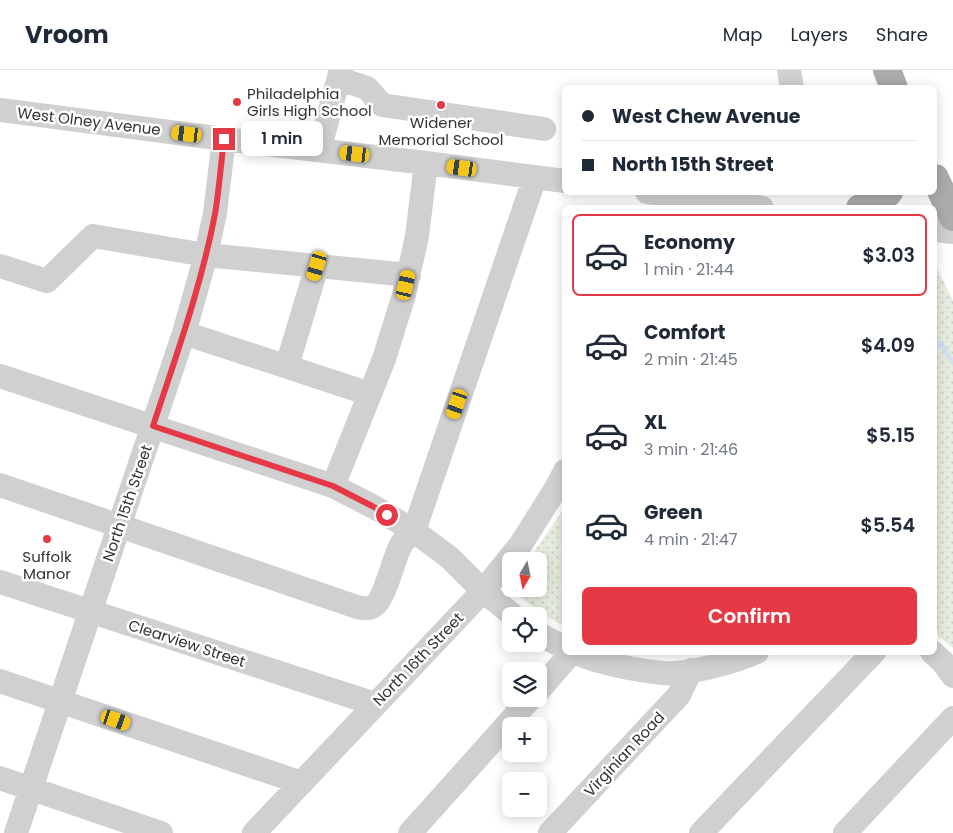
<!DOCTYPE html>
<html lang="en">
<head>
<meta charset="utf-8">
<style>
	:root { --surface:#fff; --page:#f2f2f3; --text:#1f2937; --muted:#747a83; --line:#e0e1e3; --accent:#e63946 }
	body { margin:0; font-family:Poppins,sans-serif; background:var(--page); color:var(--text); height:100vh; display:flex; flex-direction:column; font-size:19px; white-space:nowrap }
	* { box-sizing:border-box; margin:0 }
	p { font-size:16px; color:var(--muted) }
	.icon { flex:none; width:28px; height:28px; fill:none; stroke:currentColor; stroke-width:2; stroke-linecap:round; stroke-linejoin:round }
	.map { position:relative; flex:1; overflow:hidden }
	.details { position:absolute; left:562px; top:135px; width:375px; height:450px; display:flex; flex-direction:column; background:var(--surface); border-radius:8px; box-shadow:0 2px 12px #0003 }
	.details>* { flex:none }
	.banner { position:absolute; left:562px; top:15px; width:375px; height:110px; border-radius:8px; box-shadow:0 2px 12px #0003; display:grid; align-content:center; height:110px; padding:0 20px; background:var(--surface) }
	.needle { width:32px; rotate:189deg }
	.controls { position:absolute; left:502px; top:482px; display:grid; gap:10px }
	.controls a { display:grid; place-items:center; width:45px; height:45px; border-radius:8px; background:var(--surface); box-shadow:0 2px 12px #0003; font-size:25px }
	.end { position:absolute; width:22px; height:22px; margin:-11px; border:6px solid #e63946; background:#fff; box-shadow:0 0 0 2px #fff }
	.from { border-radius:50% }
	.bubble { position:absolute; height:35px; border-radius:8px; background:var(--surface); box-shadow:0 2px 12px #0003; font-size:16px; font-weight:600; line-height:35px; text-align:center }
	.car { position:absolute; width:15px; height:30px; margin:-15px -8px; border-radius:6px; box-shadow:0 0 4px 1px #0007; background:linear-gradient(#f5c518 24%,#345 0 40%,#f5c518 0 76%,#345 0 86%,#f5c518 0) }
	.banner b { display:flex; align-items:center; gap:18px; height:48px; font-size:19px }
	.banner b+b { border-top:1px solid var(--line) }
	.banner i { width:12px; height:12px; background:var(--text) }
	ul { padding:9px 0 0; list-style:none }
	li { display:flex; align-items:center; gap:15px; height:82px; margin:0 10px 8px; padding:0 10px; border:2px solid transparent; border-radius:8px }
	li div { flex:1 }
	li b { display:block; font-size:19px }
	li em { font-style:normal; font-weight:600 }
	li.selected { border-color:var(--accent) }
	li>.icon { width:45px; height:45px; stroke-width:1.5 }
	.action { display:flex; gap:10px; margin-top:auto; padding:10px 20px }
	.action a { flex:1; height:58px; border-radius:8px; background:var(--accent); color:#fff; font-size:20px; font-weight:600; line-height:58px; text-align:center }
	header { display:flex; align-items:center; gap:30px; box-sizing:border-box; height:70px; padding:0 25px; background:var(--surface); border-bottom:1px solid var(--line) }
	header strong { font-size:24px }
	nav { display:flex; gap:28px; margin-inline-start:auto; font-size:18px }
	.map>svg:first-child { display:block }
	.park { fill:url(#park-dots) }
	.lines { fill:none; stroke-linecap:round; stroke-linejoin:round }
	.stream { stroke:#cfe2ee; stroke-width:5 }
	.minor { stroke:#d0d0d0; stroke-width:24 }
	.major { stroke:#ababab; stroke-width:28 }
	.route { stroke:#e63946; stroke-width:6 }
	.poi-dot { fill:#e63946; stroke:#fff; stroke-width:2 }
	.labels { text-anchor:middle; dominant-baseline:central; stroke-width:5; stroke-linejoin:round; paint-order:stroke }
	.poi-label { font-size:15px; fill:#333; stroke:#fff }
	.street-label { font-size:15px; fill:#333; stroke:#fff }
</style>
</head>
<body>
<header>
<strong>Vroom</strong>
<nav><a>Map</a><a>Layers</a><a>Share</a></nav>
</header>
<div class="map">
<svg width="953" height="763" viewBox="0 0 953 763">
	<defs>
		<pattern id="park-dots" width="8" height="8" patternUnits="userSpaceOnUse" patternTransform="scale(1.25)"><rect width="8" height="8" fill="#e6ecdf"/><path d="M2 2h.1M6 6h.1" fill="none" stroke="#c6cbc0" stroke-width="1.8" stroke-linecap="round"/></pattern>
	</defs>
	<rect width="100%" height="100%" fill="#fff"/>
	<path class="park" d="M935 194 953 231V578L935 563Z
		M565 437V557L547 546 508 519 511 515V519H539V491H528Z"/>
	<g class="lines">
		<path class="stream" d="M935 274H941L953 293"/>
		<path class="minor" d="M789 0 792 18
			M339 9 367 18 382 35 544 59
			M0 40 224 69 426 93 565 111
			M319 80 341 0
			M647 122 762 138
			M935 160 953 162
			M0 196 47 211 93 166 206 185 409 205
			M184 263 370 324
			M287 296 317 196
			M0 306 333 416 374 437 414 461 450 488 483 521 514 546
			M0 415 357 537C362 538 368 539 372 537 385 532 394 485 402 473 405 469 410 465 414 461L535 107
			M333 416 384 289 404 225 417 166 426 93
			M0 512 375 634
			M539 564 565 578
			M573 582C582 585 590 589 599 591 620 597 642 601 663 603 686 605 736 592 757 582
			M932 582 943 592 953 606
			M0 611 302 713
			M539 620 572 582
			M0 708 161 763
			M16 763 184 263 206 185 215 143 224 69
			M254 763 483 521 521 474 555 420 565 401
			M410 763 530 629
			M550 763 679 625 691 600
			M701 763 874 582
			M845 763 953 648"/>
		<path class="major" d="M887 0 894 18
			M935 108 953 147
			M860 138C871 135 882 131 889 122"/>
	</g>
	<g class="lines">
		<path class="route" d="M224 69C221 94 219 120 215 144 201 217 176 286 153 356L333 416 374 437 387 445"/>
	</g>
	<g class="poi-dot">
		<circle cx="237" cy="32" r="5"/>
		<circle cx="441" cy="35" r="5"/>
		<circle cx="47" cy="469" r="5"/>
	</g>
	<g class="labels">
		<g class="poi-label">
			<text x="247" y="23" text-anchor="start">Philadelphia<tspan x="247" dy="17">Girls High School</tspan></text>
			<text x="441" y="52">Widener<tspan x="441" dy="17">Memorial School</tspan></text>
			<text x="47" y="486">Suffolk<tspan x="47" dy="17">Manor</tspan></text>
		</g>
		<g class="street-label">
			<text transform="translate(89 51) rotate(7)">West Olney Avenue</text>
			<text transform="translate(127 433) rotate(-71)">North 15th Street</text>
			<text transform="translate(187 573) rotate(18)">Clearview Street</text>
			<text transform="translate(418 589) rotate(-46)">North 16th Street</text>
			<text transform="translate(624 684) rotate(-47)">Virginian Road</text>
		</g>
	</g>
</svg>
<div class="controls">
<a><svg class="needle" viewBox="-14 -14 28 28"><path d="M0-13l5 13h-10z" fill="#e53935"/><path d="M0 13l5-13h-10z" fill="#747a83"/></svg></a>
<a><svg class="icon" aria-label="locate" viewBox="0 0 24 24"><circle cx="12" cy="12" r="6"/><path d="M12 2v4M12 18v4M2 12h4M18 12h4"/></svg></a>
<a><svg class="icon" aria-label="layers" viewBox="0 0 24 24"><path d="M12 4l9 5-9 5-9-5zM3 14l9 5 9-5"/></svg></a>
<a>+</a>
<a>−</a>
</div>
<i class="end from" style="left:387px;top:445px"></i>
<i class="end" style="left:224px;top:69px"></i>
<div class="bubble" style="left:241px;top:51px;width:82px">1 min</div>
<i class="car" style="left:187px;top:64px;rotate:277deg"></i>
<i class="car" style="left:355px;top:84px;rotate:277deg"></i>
<i class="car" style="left:462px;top:98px;rotate:278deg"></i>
<i class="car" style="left:317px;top:196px;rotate:197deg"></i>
<i class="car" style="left:406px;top:215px;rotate:13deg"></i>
<i class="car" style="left:457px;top:334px;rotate:199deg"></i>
<i class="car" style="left:116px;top:650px;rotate:109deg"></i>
<div class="banner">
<b><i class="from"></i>West Chew Avenue</b>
<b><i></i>North 15th Street</b>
</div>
<section class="details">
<ul>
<li class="selected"><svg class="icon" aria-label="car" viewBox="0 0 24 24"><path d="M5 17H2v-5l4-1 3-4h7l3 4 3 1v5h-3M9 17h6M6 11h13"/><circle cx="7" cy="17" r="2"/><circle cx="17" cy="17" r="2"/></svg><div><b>Economy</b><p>1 min · 21:44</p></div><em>$3.03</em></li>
<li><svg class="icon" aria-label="car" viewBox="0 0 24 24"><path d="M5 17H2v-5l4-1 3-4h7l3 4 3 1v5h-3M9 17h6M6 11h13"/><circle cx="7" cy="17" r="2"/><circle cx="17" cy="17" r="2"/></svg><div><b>Comfort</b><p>2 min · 21:45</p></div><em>$4.09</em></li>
<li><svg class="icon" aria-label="car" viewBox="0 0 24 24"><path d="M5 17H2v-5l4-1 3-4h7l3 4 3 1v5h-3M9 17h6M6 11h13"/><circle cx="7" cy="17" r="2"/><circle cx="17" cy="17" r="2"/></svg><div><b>XL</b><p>3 min · 21:46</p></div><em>$5.15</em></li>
<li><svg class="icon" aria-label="car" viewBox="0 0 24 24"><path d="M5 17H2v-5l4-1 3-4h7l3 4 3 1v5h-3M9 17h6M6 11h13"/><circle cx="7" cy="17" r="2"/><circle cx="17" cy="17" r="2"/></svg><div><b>Green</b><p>4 min · 21:47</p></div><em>$5.54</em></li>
</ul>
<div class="action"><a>Confirm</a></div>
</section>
</div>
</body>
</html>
